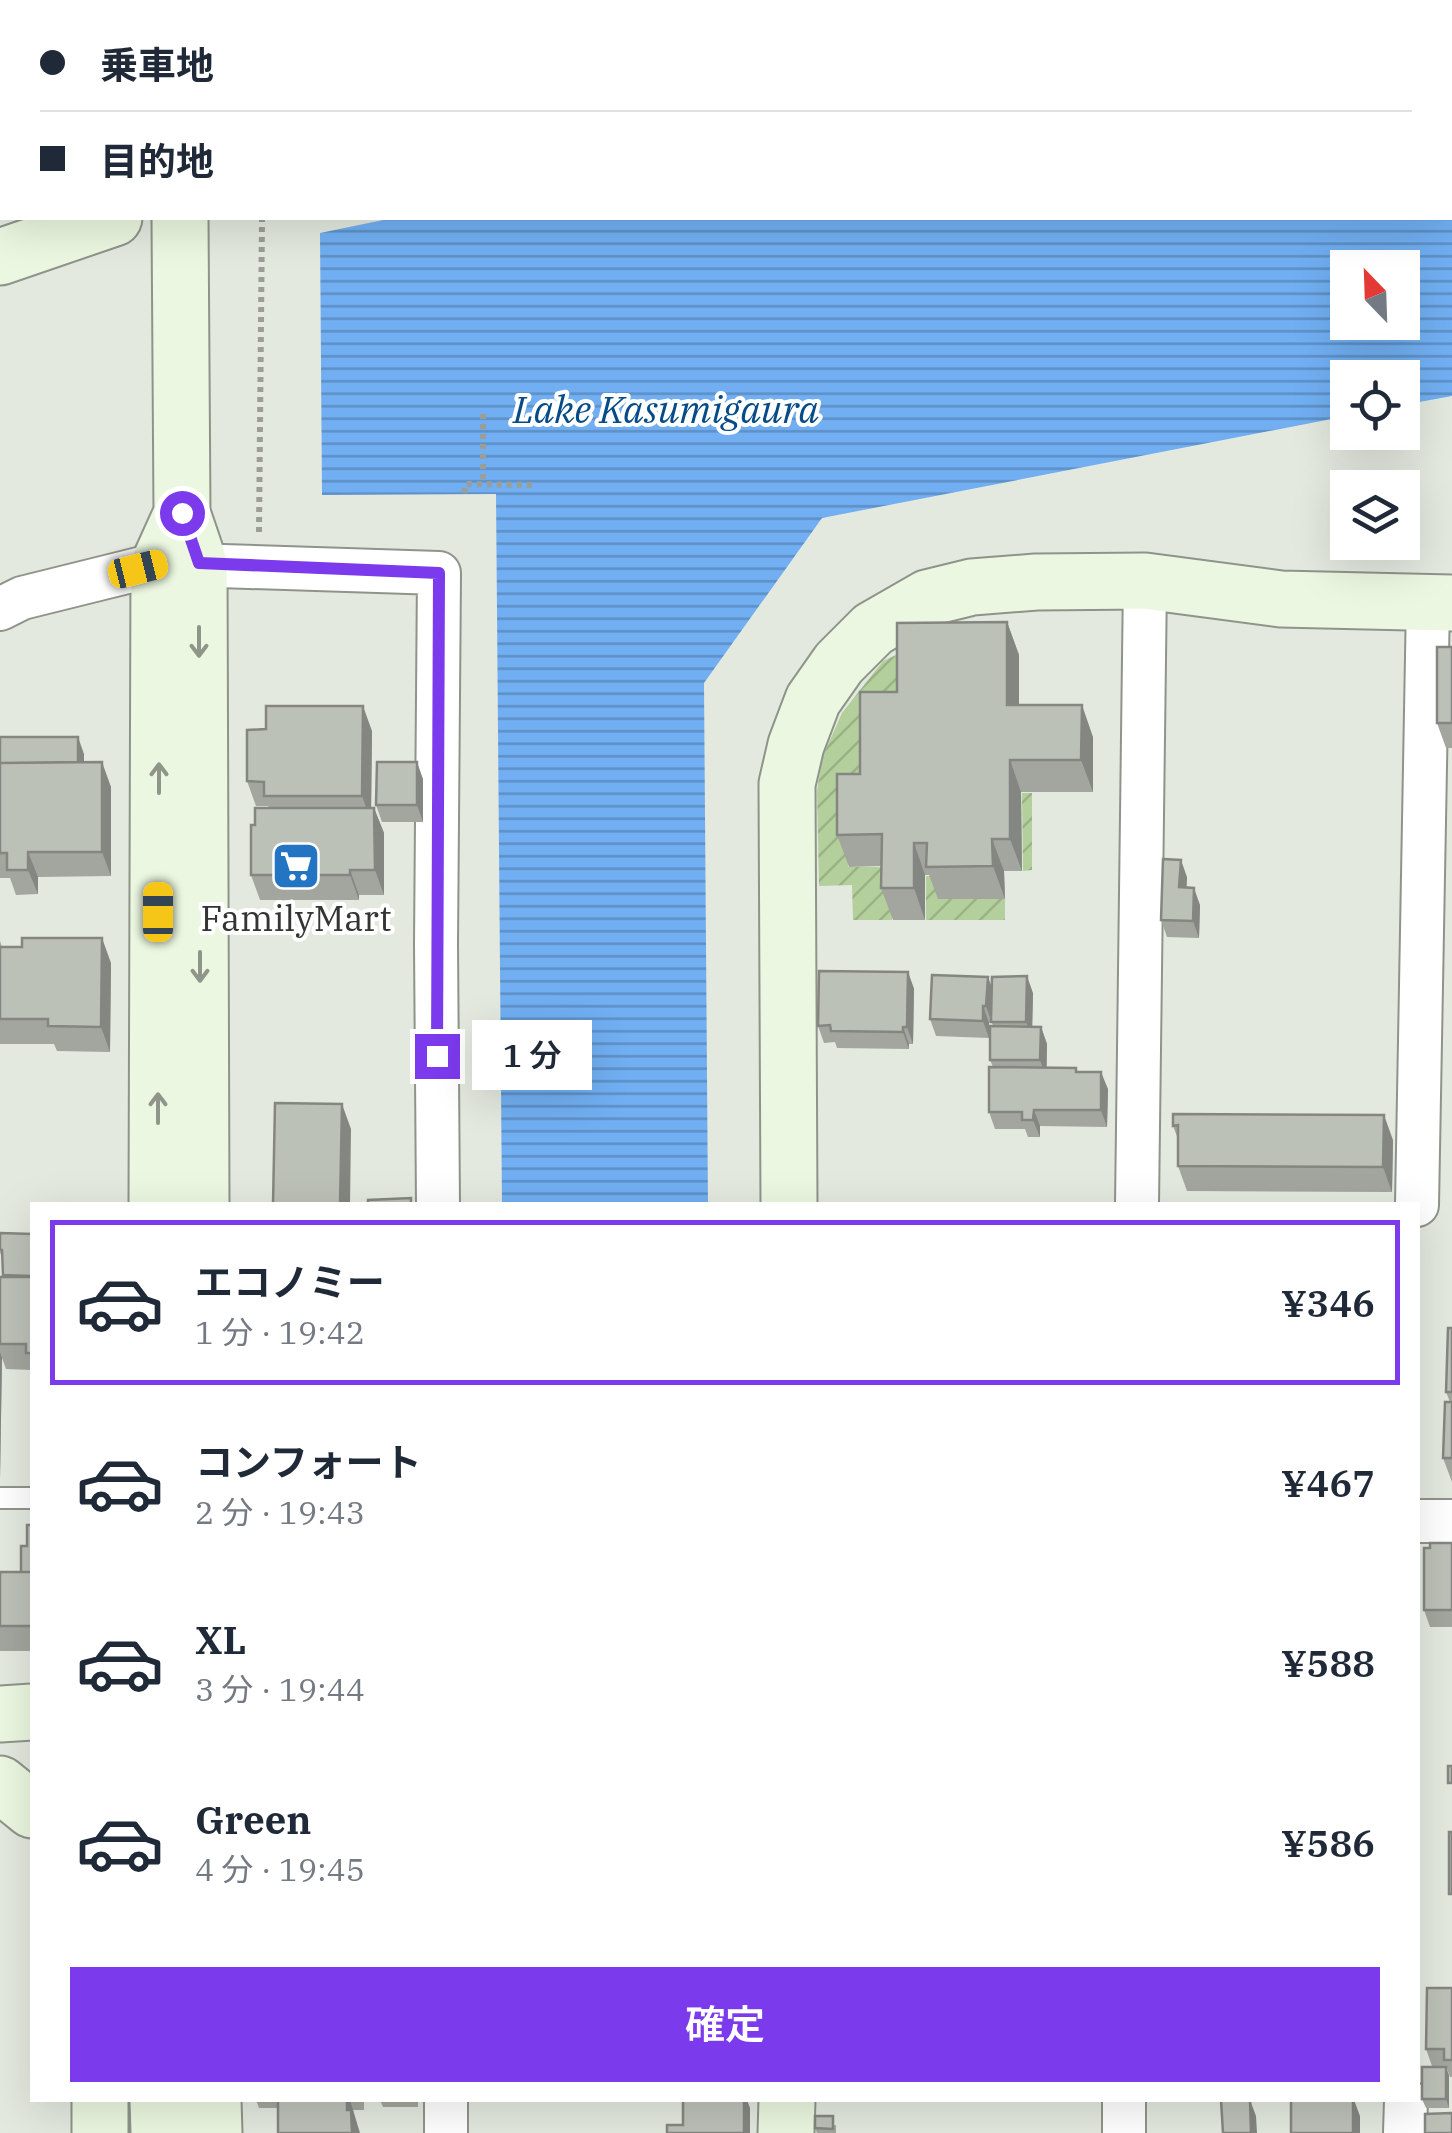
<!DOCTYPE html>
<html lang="ja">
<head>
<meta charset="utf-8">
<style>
	:root { --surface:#fff; --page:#f6f6f7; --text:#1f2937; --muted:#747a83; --line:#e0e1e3; --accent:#7c3aed }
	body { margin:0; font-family:"IBM Plex Serif","Noto Sans JP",serif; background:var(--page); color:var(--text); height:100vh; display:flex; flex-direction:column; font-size:38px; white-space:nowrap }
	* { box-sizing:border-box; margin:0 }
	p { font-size:32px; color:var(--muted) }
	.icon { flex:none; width:55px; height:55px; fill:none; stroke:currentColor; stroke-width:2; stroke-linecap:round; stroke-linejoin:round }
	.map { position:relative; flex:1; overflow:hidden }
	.sheet { position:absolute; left:30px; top:1202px; width:1390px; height:900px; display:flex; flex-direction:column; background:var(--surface); border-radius:0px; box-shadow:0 10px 40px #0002 }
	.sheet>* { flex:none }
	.top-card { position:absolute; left:0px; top:0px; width:1452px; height:220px; box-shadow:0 10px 40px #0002; display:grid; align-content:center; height:220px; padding:0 40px; background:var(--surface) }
	.needle { width:65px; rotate:337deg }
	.fabs { position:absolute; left:1330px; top:250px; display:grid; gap:20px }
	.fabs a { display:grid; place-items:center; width:90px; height:90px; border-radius:0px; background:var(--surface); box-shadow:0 10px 40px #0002; font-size:50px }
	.end { position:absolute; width:45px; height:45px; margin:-22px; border:12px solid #7c3aed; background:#fff; box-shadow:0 0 0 5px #fff }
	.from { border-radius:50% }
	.bubble { position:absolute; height:70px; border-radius:0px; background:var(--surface); box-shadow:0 10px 40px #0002; font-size:32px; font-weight:600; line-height:70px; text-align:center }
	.car { position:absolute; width:30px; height:60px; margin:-30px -15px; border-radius:12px; box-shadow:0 0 8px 2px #0007; background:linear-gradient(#f5c518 24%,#345 0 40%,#f5c518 0 76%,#345 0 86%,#f5c518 0) }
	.top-card b { display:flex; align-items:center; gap:35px; height:95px; font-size:38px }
	.top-card b+b { border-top:2px solid var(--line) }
	.top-card i { width:25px; height:25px; background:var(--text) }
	ul { padding:18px 0 0; list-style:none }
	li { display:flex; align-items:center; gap:30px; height:165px; margin:0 20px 15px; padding:0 20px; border:5px solid transparent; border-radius:0px }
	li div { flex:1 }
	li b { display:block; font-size:38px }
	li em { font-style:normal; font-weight:600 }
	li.current { border-color:var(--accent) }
	li>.icon { width:90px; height:90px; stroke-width:1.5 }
	.button { display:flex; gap:20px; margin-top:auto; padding:20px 40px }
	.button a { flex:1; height:115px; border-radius:0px; background:var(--accent); color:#fff; font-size:40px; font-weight:600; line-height:115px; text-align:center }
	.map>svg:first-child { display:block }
	.garden { fill:url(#garden-furrows) }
	.water { fill:url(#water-rules); fill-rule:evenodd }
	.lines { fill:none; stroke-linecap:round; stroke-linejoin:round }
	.lane-casing { stroke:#8f948b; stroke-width:24 }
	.street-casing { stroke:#8f948b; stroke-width:46 }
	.secondary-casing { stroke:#8f948b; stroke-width:59 }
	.path { stroke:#9a9e97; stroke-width:6; stroke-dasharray:5 5; stroke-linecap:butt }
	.lane { stroke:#fff; stroke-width:20 }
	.street { stroke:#fff; stroke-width:42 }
	.secondary { stroke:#ebf7e0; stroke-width:55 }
	.wall { fill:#a2a69e }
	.shaded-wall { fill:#848781 }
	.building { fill:#bcc1b8; stroke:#848781; stroke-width:2.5 }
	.oneway { stroke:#8f9689 }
	.route { stroke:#7c3aed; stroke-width:12 }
	.labels { text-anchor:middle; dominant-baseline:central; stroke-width:8; stroke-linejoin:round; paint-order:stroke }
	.poi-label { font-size:35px; fill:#333532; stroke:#fff }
	.water-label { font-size:38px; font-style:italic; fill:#054b87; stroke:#fff }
</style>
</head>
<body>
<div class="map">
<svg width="1452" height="2133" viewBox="0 0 1452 2133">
	<defs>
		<pattern id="garden-furrows" width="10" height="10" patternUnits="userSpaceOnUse" patternTransform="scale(2.5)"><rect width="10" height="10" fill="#b3cf9b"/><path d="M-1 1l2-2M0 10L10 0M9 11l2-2" fill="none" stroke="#9ab286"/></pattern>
		<pattern id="water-rules" width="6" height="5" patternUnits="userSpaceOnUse" patternTransform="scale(2.5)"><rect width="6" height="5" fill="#71aff2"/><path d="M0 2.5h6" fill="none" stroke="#5d8fc5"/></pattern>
	</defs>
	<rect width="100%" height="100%" fill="#e3e9df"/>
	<path class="garden" d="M907 650 871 806 848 807V867H893L892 920H853L852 885 819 886 817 791 822 758 842 713 883 661Z
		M1022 793H1032V870L1023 871Z
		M926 876H938V899H1005V920H926Z"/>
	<path class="water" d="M1251 0H1452V396L1403 405 1402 378H1348L1347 416 822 518 704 683 708 1205H502L496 494 322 495 320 233 393 218H1450V2H1247ZM1348 268H1402V322H1348Z"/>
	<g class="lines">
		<g class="lane-casing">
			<path id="lane" d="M0 1498H32"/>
		</g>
		<g class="street-casing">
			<path id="street" d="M529 0V2
				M0 609 22 598 159 564 439 573 436 944 438 1205
				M1137 1205 1145 581
				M1417 1205 1428 602
				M1418 1521H1452
				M446 2100V2133
				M1124 2133V2100
				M1405 2133 1406 2100"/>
		</g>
		<g class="secondary-casing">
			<path id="secondary" d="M183 2V0
				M812 2 820 0
				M180 218 182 513 199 563 201 1205
				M0 257 114 218
				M157 1205 159 564 182 513
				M789 1205 787 784 796 745 813 700 839 663 873 629 927 598 972 587 1036 582 1145 581 1281 599 1452 603
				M0 1714 32 1712
				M0 1784 32 1810
				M158 2100 159 2133
				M213 2100 214 2133
				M100 2133V2100
				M786 2133 787 2100"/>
		</g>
		<path class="path" d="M1056 2 1064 0
			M483 414V483
			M464 493 466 484 535 485
			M259 532 262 218"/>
		<use href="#lane" class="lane"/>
		<use href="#street" class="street"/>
		<use href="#secondary" class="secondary"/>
	</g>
	<path class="wall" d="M1007 622 1019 655V705L1093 737V792H1021L1022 871H1004L1005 899H938L929 875H925V920H893L881 888V866L849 867 837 835 860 774 897 692Z
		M1452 647V748H1446L1437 723Z
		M372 731 371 808H374L384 833V895H359V900H260L251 875 255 825 269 808 268 806H256L247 781Z
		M0 737 84 754V762L111 787V876L38 877V894L16 895 10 878H0Z
		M423 779V822H382L376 805Z
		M1187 877 1186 888 1200 905 1199 938 1167 937 1161 920Z
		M0 941 2 947 111 963 110 1052 57 1051 54 1044H0Z
		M908 972 914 989 913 1044H909V1049L837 1048 835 1042 824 1043 818 1026Z
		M988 977 992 988 1033 993 1032 1027H1041L1047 1044V1068L1078 1072 1108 1089 1107 1127 1040 1126V1137H1028L1025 1129H995L989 1112 993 1067 990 1060 993 1026 992 1023H989V1038L936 1036 930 1019Z
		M1173 1126 1393 1140 1392 1192 1187 1191 1178 1166V1139Z
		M0 1233 32 1234V1370L6 1369 2 1358 0 1478V1277H4L2 1258 0 1252Z
		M1452 1328V1482L1443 1458 1450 1402 1446 1392Z
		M32 1525V1651H0V1572H21Z
		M1452 1543V1627H1430L1424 1610 1430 1548Z
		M1452 1988V2077H1450L1446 2066H1432L1426 2049Z
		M1449 2075V2108H1426L1422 2099Z
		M256 2100H364V2110H353L356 2123 278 2108H259Z
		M380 2100H418V2107H383Z
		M836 2125V2133H817L815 2128Z"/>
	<path class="shaded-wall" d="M1007 622 1019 655V737L1007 705Z
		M1082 705 1093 737V792L1081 760Z
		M363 706 372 731 371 821 362 796Z
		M78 737 84 754V782L78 765Z
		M1010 760 1021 792 1022 871 1010 839Z
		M102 762 111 787V876L102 852Z
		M417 762 423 779V822L417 805Z
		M374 808 384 833V895L375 870Z
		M992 839 1004 871 1005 899 993 866Z
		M914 843 925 875V920L914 888Z
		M28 852 38 877V894L28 870Z
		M1181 860 1187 877 1186 904 1179 887Z
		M350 870 359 895V900L350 875Z
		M1194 888 1200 905 1199 938 1193 921Z
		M102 938 111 963 110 1052 101 1027Z
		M908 972 914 989 913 1044 907 1027Z
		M1027 976 1033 993 1032 1039 1026 1022Z
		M988 977 994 994 992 1023 986 1006Z
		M983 1006 989 1023V1038L983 1021Z
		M903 1027 909 1044V1049L903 1032Z
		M1041 1027 1047 1044 1046 1077 1040 1060Z
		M1101 1072 1108 1089 1107 1127 1101 1110Z
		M342 1104 351 1129 350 1205H340Z
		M1034 1110 1040 1126V1137L1033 1120Z
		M1384 1115 1393 1140 1392 1192 1383 1167Z
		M0 1352 2 1358 0 1478Z
		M1446 2067 1449 2075V2108L1446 2099Z
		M347 2100H350L360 2133H352Z
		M744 2100H747L750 2108V2133H744Z
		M1250 2100 1256 2116 1257 2133H1251Z
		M1354 2100 1360 2116V2133H1353Z"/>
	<path class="building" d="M241 0H338L335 2H241Z
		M342 0H498L499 2H348Z
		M1007 622V705H1082L1081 760H1010V839H992L993 866 926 867 927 843H914V888H881L882 834 837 835V774H860V692H897V623Z
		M1437 647H1452V723H1437Z
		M266 706H363L362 796H264V782L247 781V730L266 729Z
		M0 737H78V762L0 763Z
		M102 762V852H28V870H7V853H0V763Z
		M377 762H417V805H376Z
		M255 808H374L375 870H350V875H251V825H255Z
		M1163 859 1181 860 1179 887 1194 888 1193 921 1161 920Z
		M22 938H102L101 1027 48 1026V1019H0V947H22Z
		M819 971 908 972 907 1027H903V1032L831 1031 830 1025 818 1026Z
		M932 975 988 977 986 1006H983V1021L930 1019Z
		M1027 976 1026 1022H991L992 977Z
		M990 1026 1041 1027 1040 1060H990Z
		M989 1067 1076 1068V1072H1101V1110H1034L1033 1120H1022V1112H989Z
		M275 1103 342 1104 340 1205H273Z
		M1173 1114 1384 1115 1383 1167 1178 1166V1125L1173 1126Z
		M411 1198V1205H368V1200Z
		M0 1233 32 1234V1276L3 1275 2 1250 0 1249Z
		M0 1277H32V1353H26V1344H0Z
		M1448 1328H1452V1392H1446Z
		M1445 1402H1452V1458H1443Z
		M27 1525H32V1572H21V1546H27Z
		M1430 1543H1452V1610H1424V1548H1430Z
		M0 1572H32V1626H0Z
		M1448 1766H1452V1783H1448Z
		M1449 1832H1452V1894H1449Z
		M1427 1988H1452V2060H1444V2049H1426Z
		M1422 2067H1446V2099H1422Z
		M278 2100H347V2110H351L352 2133H278Z
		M683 2100H744V2133H667V2125H683Z
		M1221 2100H1250L1251 2133H1223Z
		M1291 2100H1353V2133H1291Z
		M1452 2113V2133H1425V2114Z
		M815 2116H833V2129L815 2128Z"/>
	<defs><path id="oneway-shaft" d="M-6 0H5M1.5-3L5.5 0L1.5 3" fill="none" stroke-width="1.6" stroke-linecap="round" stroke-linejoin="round" transform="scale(2.5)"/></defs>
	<g class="oneway">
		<use href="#oneway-shaft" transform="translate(199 642) rotate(90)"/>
		<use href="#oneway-shaft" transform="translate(159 778) rotate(-90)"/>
		<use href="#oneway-shaft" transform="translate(200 967) rotate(90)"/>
		<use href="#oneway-shaft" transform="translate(158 1108) rotate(-90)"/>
	</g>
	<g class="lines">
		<path class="route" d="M182 513 199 563 439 573 437 1056"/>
	</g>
	<defs>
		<g id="supermarket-square" transform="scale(2.5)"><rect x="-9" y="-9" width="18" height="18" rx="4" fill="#2375c4" stroke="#fff"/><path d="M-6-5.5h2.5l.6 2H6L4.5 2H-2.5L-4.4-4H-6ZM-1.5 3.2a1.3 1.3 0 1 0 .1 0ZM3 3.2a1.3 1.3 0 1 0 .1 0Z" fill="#fff"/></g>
	</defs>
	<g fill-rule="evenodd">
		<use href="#supermarket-square" x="296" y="866"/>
	</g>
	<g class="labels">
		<g class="poi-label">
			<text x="296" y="918">FamilyMart</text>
		</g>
		<g class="water-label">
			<text x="666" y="408">Lake Kasumigaura</text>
		</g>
	</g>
</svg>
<div class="fabs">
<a><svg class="needle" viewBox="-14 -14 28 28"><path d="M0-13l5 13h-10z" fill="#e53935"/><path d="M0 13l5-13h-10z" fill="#747a83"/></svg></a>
<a><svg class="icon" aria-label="locate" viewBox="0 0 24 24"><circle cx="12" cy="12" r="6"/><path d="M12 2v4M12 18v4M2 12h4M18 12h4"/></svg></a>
<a><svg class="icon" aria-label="layers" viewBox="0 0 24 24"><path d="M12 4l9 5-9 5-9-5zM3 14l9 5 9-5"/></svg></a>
</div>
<i class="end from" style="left:182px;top:513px"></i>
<i class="end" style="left:437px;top:1056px"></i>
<div class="bubble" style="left:472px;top:1020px;width:120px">1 分</div>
<i class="car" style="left:138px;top:569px;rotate:76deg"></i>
<i class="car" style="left:158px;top:912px;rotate:0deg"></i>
<div class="top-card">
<b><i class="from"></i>乗車地</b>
<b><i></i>目的地</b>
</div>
<section class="sheet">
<ul>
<li class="current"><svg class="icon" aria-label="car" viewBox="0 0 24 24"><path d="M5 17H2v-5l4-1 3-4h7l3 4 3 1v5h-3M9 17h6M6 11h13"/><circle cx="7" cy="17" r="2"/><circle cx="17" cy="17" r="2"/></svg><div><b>エコノミー</b><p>1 分 · 19:42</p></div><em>¥346</em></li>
<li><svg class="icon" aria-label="car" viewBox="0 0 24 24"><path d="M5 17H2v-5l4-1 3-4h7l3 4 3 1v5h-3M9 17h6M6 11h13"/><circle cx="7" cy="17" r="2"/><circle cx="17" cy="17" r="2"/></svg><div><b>コンフォート</b><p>2 分 · 19:43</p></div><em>¥467</em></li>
<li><svg class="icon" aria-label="car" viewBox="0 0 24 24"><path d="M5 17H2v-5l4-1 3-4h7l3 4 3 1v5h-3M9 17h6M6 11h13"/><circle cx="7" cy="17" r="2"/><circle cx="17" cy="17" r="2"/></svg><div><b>XL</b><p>3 分 · 19:44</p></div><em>¥588</em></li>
<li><svg class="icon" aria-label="car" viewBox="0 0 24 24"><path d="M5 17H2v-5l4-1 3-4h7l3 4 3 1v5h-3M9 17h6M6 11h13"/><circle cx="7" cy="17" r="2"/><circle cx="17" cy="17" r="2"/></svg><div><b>Green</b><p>4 分 · 19:45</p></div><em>¥586</em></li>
</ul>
<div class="button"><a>確定</a></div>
</section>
</div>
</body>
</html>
